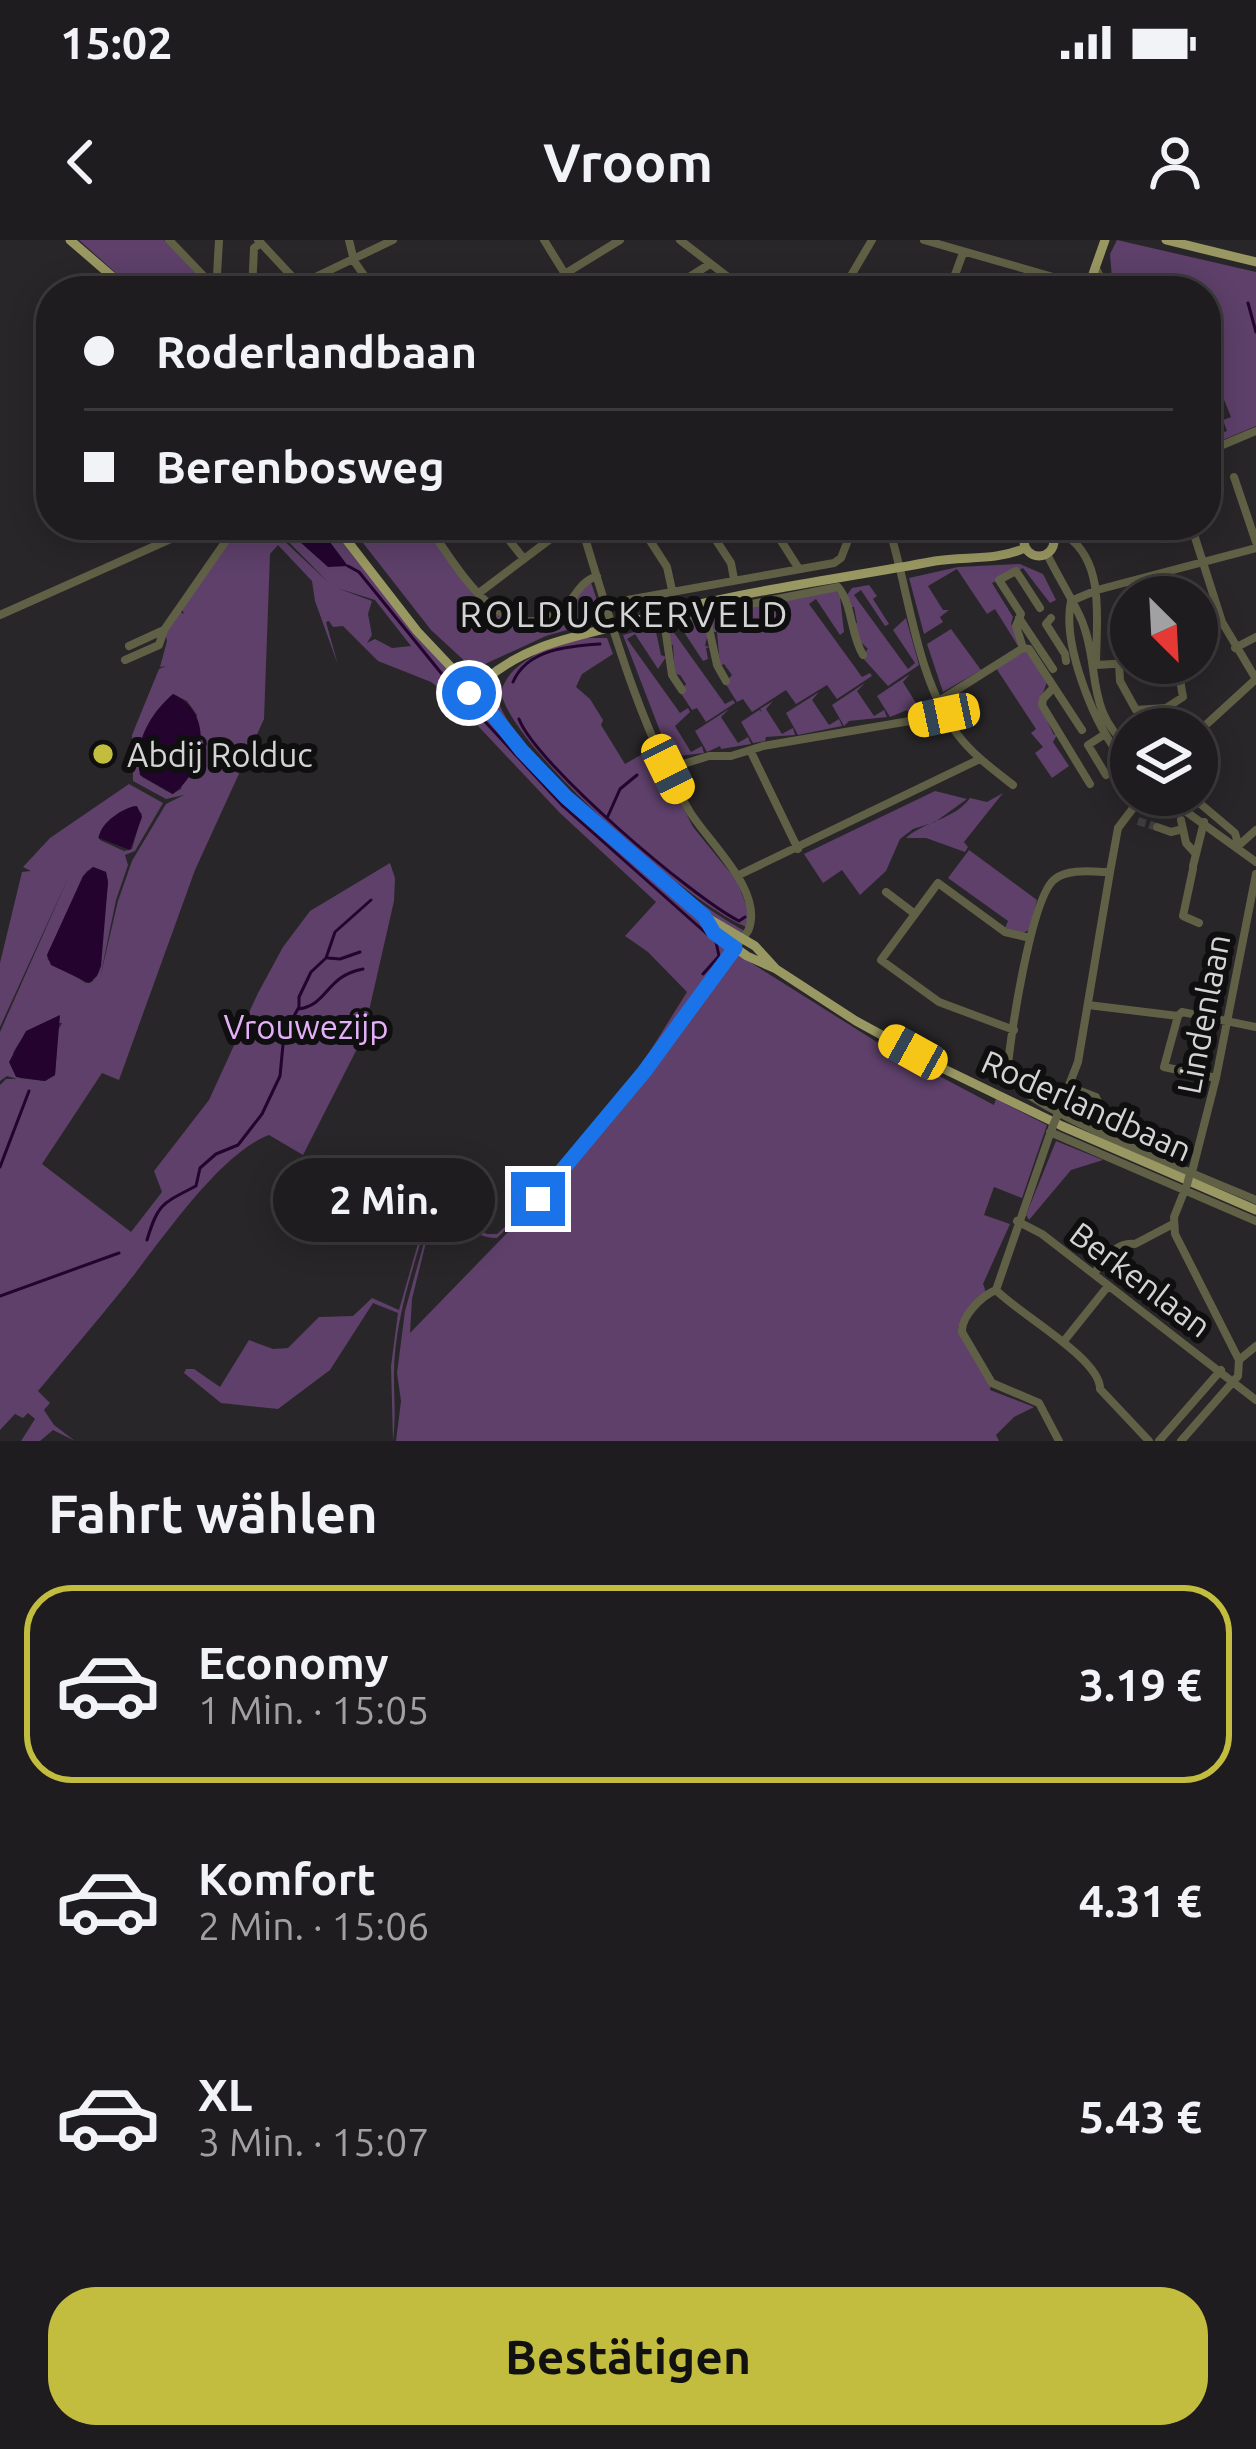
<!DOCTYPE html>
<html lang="de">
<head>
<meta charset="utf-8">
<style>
	:root { --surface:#1e1c1e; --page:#262527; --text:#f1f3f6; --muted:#a1a1a4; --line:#3c3a3c; --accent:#c3bd3f }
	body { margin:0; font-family:Ubuntu,sans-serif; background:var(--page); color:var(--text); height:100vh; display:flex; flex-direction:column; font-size:45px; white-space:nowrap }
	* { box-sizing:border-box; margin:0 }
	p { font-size:39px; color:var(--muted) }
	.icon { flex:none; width:66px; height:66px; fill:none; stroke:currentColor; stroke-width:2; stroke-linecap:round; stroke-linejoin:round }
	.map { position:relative; height:1201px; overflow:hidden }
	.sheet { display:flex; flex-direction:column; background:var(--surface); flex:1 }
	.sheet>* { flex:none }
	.guide { position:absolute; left:36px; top:36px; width:1185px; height:264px; border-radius:48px; box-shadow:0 6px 30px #0003,0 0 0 3px var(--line); display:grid; align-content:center; height:264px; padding:0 48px; background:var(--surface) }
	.needle { width:78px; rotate:156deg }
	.tools { position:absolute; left:1110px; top:336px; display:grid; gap:24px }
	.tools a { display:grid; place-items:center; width:108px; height:108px; border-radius:50%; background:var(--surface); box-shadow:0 6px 30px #0003,0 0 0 3px var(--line); font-size:60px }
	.end { position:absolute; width:54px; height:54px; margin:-27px; border:15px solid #1a73e8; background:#fff; box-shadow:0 0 0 6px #fff }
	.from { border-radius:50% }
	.bubble { position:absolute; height:84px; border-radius:42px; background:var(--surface); box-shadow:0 6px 30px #0003,0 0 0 3px var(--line); font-size:39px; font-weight:700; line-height:84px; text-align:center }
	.car { position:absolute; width:36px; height:72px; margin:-36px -18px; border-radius:15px; box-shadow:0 0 9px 3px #0007; background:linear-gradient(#f5c518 24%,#345 0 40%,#f5c518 0 76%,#345 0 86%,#f5c518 0) }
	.guide b { display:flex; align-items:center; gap:42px; height:114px; font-size:45px }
	.guide b+b { border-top:3px solid var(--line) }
	.guide i { width:30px; height:30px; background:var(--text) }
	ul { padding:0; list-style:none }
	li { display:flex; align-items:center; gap:36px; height:198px; margin:0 24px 18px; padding:0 24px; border:6px solid transparent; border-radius:48px }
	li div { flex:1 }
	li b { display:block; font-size:45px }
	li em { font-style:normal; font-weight:700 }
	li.current { border-color:var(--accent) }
	li>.icon { width:108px; height:108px; stroke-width:1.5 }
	h2 { padding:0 48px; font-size:54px; line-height:144px }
	.button { display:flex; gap:24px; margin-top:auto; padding:24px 48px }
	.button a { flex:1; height:138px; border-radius:48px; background:var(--accent); color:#111; font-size:48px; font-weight:700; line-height:138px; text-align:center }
	.status { display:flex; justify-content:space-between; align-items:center; height:84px; padding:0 60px; background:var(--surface); direction:ltr }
	.status svg { height:33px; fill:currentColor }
	header { display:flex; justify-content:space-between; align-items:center; height:156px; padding:0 48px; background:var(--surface); font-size:54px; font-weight:700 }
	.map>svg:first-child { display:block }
	.green { fill:#5e406a; fill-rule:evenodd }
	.water { fill:#24042f }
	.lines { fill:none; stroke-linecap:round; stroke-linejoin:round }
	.stream { stroke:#24042f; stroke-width:3 }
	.minor-tunnel { stroke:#424042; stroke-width:8; stroke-dasharray:8 4; stroke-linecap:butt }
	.minor { stroke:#606046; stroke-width:8 }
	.major { stroke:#999862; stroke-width:9 }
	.minor-bridge { stroke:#606046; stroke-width:8 }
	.route { stroke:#1a73e8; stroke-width:15 }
	.poi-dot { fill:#c3bd3f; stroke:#100f10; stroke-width:4.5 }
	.labels { text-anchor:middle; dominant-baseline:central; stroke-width:12; stroke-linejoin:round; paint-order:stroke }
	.poi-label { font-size:33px; fill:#d5d4d5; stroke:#100f10; text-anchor:start }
	.street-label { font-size:33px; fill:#d5d4d5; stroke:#100f10 }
	.park-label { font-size:33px; fill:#e5b0fa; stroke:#100f10 }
	.neighbourhood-label { font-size:36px; letter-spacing:3px; fill:#d5d4d5; stroke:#100f10 }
</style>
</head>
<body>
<div class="status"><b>15:02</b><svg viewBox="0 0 49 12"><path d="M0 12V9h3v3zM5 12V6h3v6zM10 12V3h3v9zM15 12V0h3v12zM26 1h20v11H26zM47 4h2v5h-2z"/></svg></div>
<header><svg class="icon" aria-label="back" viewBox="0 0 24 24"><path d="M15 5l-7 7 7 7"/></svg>Vroom<svg class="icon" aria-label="person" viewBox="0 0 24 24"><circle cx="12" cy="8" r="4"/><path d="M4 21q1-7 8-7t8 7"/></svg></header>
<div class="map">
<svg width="1256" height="1201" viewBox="0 0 1256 1201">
	<rect width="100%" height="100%" fill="#282628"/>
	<path class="green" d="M79 0H164L213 51 172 46 174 51H136Z
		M1117 0 1256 32V186L1206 207V198L1227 191 1223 180 1231 177 1206 115V51H1113L1110 14Z
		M240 285H267L328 342 272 285H281L328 326H347L317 285H331L464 445 470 461 480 465 564 559 731 708 627 848 687 752 648 712 625 696 656 662 560 573 448 454 431 442 378 421 343 386 333 387 329 381 326 382 338 425 315 361 312 341 278 305 270 314 264 479 195 630 119 840 102 833 42 924 131 992 162 952 154 931 209 860 258 753 283 707 310 671 390 623 395 638 394 661 363 797 303 915 269 895C217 915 158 1006 122 1050 95 1084 66 1117 38 1151L50 1163 44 1170 54 1185 75 1201 53 1190 40 1201H21L35 1179 28 1173 23 1178 15 1174 0 1190V845L6 839H17L7 836 0 841V792L69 636 0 787V723L22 632 31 631 23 627 50 598 129 544 163 563 135 611 125 615 128 625 116 660 100 738 118 661 132 621 166 564 184 555 166 559 133 541 132 495 159 429 166 426 160 427 167 401 165 393 180 372 184 374 182 369ZM337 348 375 360 411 406 392 408 375 399 367 403 372 395 368 374 372 361ZM173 454 187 461 197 475 181 549 172 554 142 537C134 503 148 477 173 454ZM134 566 142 574 132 609 124 611 100 600 98 597 117 575ZM93 627 106 632 108 642 99 732 92 742 86 743 48 720 47 715 86 632ZM62 783 58 790 55 835 45 841 19 838 13 813C26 790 35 782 62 783Z
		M349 285H422L494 373 510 381H545L591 342 598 364 581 386 546 396 485 424 469 425 431 390Z
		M1020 324 1043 334 1056 360 1050 363 1023 328 992 343 1013 377 1011 384 1022 403 1018 406 995 369 987 374 957 329 928 346 943 370H949L940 377 943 382 924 394 909 338 958 327Z
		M869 345 877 356 873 359 889 384 885 386 861 350 854 355 908 429 915 423 893 390 906 378 919 425 888 446 861 416 868 409 857 398 853 384 857 383 854 367H849L847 355 852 348Z
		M835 350 840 357 844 392 840 395 816 359 809 364 862 437 870 433 872 436 837 459 827 445 796 464 786 450 752 472 743 459 737 462 725 443 732 435 724 424 720 426 717 392H713L711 381 715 373 730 370 733 378V369Z
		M698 376 703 378V393H708L705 406 711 407 706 408 708 419 703 421 680 386 672 390 725 464 733 460 735 463 706 482 697 468 692 470 680 452 686 444 680 435 675 434 673 405H668L670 381 675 384 676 380Z
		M653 387 659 390 656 392 661 415 666 417 658 429 635 394 627 399 680 473 688 468 690 472 675 486 691 512 702 506 704 513 670 517 623 395Z
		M951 389 981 430 943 452 927 404Z
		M580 398H607L613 414 582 434 576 447 590 459 603 480 601 485 625 524 653 508 693 587 737 641 750 675 747 687C694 669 510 507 501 452 510 419 551 408 580 398Z
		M1026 411 1047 442 1039 464 1054 495 1058 493 1053 502 1069 526 1052 538 1035 513 1043 507 1031 493 1036 489 996 428Z
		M910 434 903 442 919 468 929 462 931 469 909 473 907 470 890 477 877 456Z
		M498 439C498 448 497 457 500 466 529 531 681 657 745 691L742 694C660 649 546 546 496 466L493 459Z
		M865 443 857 451 874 476 884 470 887 477 849 481 844 486 832 465Z
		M819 452 812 460 829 485 839 479 842 486 798 495 786 473Z
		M773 461 766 469 782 494 793 488 795 495 766 497 765 501 753 503 741 482 759 470 762 472 760 469Z
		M729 469 721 477 738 503 748 497 751 504 721 509 720 506 707 512 695 491Z
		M935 551 967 559 935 582 913 589 900 599 886 631 860 655 842 630 823 643 804 614Z
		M1003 553 964 602 968 607 965 612 926 598H906C924 581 954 580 970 558L987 562Z
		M969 610 1037 660 1029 690 1023 693 1005 688 1008 681 948 638Z
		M734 712 888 809 994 865 996 859 1047 885 1022 958 994 947 984 975 1010 984 983 1044 986 1052 958 1087 991 1145 990 1150 1034 1167 1014 1177 996 1195 999 1201H396L401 1161 397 1133 405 1071 430 981 438 975 443 976 435 977 430 986 412 1059 410 1093 547 952Z
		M1056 901 1103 920 1071 930 1029 980 1026 975Z
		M539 956 497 998C473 999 458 977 435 972L428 978C413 1028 394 1082 394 1135 394 1160 396 1175 393 1201L391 1126 398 1073 373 1063 330 1130 278 1169 221 1163 184 1133 186 1129H194L220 1147 249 1100 273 1109 288 1108 319 1077 353 1076 372 1058 399 1070 427 972 440 968 487 994H497Z"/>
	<path class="water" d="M281 285H317L348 326 328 327Z
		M173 454C215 473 205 530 173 554L140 535C133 503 150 474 173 454Z
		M137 566 142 577 130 610 99 598C99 584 123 567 137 566Z
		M93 627 106 632 108 642 101 726 97 736 89 743 51 725 47 715 83 636Z
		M60 775 55 835 45 841 16 837 9 822 26 791Z"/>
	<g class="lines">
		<path class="stream" d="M1248 63 1256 92
			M348 326 359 332 450 444
			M513 442C527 409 569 406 600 404
			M454 448 563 566 716 702 719 716 703 734
			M519 479C536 524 693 658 739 681L745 677
			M608 576 620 549 637 535
			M328 718 340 719 360 712
			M298 769C329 765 325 736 363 729
			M0 927 29 851
			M147 1000C158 964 161 964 196 946L200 928 216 914 238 905 262 874 280 836 284 794 299 767V757L311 732 326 718 335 692 371 660
			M0 1056 119 1013"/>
		<path class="minor-tunnel" d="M1138 581 1157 587"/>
		<path class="minor" d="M169 0 218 51
			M258 0 300 45
			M349 0 354 21 375 51
			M544 0 565 34
			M680 0 746 51
			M924 0 1088 47
			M1095 27 1108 51
			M209 42 217 35 219 0
			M252 51 254 8 261 3
			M286 51 393 0
			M537 51 620 0
			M667 51 710 24
			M842 51 872 0
			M949 51 963 13
			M1206 212 1256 191
			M1234 237 1256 302
			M427 285C455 322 498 407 556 374 575 363 576 343 597 336
			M497 285 524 319
			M640 285 667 327 672 350
			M706 285 731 323 734 339
			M771 285 799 329
			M888 285C910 353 915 436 958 495 973 515 994 530 1013 545
			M1191 285 1222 382 1256 439
			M1068 297C1106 324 1096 384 1096 425L1131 423
			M1047 314C1058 337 1072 358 1082 381 1101 428 1084 471 1131 509
			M479 353 569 285
			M605 364 834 323 841 318 854 285
			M705 370 717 425 726 441
			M0 375 202 285
			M1019 378 1053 429
			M1051 378 1046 384 1065 414 1066 421
			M129 406 164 390
			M1023 408 1016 386 1021 374 999 340 1016 331 1040 368
			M1235 408 1256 397
			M125 420 159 405 164 390 237 285
			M1119 424 1120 441 1136 470 1166 468 1183 457 1177 423
			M1054 447 1043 459 1042 465 1090 544
			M682 450 672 435 664 381 838 347C853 365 850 394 863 415
			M939 461 1023 408 1029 409 1082 490
			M1197 493 1256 439
			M1105 494 1088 505 1106 535
			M751 512 798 609
			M1131 515 1117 512C1092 478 1062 403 1071 361L1097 350 1256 308
			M667 529 709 516H731L763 506 945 475
			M1143 555 1118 588 1110 632C1094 632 1069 628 1055 639 1031 656 1009 803 1007 836 1030 871 1208 939 1256 960
			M1163 555 1256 622
			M1190 555 1235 593 1238 604
			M1181 580 1186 603 1196 614
			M1157 587 1171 592 1183 589
			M1238 606 1256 590
			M1193 626 1204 582
			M1193 629 1183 676 1199 683
			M739 635 980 519
			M886 652 915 674
			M1088 765 1178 776 1182 772 1256 787
			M1178 776 1164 827 1216 838
			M1014 790 939 762 881 720 938 643 1005 692 1030 698
			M1070 847 1096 857 1105 878
			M1057 876 1078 822 1110 632
			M1050 892 1256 981
			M1192 932 1216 838 1256 634
			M1186 947 1174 977 1175 994 1239 1120
			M538 959 644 832 748 691C765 652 710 604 690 572 639 487 610 379 581 285
			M1017 981 1042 994 1256 1160
			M1094 1034C1105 1019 1115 1002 1135 1004L1173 984
			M996 1050C1019 1074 1101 1119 1100 1149L1149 1201
			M996 1050C981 1056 961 1077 962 1092L992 1143 1039 1163 1059 1201
			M996 1050 1052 888
			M1064 1101 1108 1046
			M1159 1201 1221 1130
			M1181 1201 1238 1136 1239 1120 1256 1106"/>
		<path class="major" d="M70 0 129 51
			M1166 0 1256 22
			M1087 51 1105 0
			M335 285 417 391 468 445
			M1024 301a15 15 0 1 1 30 0a15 15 0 1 1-30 0Z
			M468 449a11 11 0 1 1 22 0a11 11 0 1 1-22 0Z
			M486 439C533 400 582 397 638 380 736 351 835 340 935 321 966 316 996 321 1025 308
			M481 460 539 530 611 599 704 676 755 706 776 729
			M704 676 714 693 747 716 776 729 856 781 942 828 1062 886 1256 970"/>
		<path class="minor-bridge" d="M1052 888 1057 876
			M1187 945 1189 937"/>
	</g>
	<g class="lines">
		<path class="route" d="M469 453 481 460 522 511 566 557 704 676 714 693 735 708 644 832 538 959"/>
	</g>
	<circle class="poi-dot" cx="103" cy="514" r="12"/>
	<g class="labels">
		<g class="poi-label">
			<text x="127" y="514">Abdij Rolduc</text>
		</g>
		<g class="street-label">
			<text transform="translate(1203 774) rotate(-79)">Lindenlaan</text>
			<text transform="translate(1087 865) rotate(24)">Roderlandbaan</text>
			<text transform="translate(1141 1039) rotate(37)">Berkenlaan</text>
		</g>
		<g class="park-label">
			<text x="306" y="786">Vrouwezijp</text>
		</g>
		<g class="neighbourhood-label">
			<text x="625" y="373">ROLDUCKERVELD</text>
		</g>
	</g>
</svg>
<div class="tools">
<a><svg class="needle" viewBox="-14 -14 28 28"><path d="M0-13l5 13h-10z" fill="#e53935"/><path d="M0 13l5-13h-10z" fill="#a1a1a4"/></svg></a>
<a><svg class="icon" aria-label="layers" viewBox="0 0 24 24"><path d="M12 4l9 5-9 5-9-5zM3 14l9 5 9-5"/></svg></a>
</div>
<i class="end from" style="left:469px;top:453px"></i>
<i class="end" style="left:538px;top:959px"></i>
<div class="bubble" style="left:273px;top:918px;width:222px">2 Min.</div>
<i class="car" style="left:944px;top:475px;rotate:258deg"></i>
<i class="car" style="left:668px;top:529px;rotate:154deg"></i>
<i class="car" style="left:913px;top:812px;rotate:299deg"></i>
<div class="guide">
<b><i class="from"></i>Roderlandbaan</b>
<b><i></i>Berenbosweg</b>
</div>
</div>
<section class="sheet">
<h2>Fahrt wählen</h2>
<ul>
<li class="current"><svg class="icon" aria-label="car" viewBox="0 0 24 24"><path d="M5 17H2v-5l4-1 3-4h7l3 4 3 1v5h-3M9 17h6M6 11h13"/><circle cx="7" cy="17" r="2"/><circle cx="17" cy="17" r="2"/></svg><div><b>Economy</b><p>1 Min. · 15:05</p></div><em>3.19 €</em></li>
<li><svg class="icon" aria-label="car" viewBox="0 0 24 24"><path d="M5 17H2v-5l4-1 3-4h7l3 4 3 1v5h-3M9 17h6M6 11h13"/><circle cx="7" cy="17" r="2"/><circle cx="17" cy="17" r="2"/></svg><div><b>Komfort</b><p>2 Min. · 15:06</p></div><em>4.31 €</em></li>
<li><svg class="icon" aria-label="car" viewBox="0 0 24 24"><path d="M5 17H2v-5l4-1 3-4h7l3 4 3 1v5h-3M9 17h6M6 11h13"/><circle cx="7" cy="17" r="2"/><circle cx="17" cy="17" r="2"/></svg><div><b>XL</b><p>3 Min. · 15:07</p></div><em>5.43 €</em></li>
</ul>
<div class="button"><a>Bestätigen</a></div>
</section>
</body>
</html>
